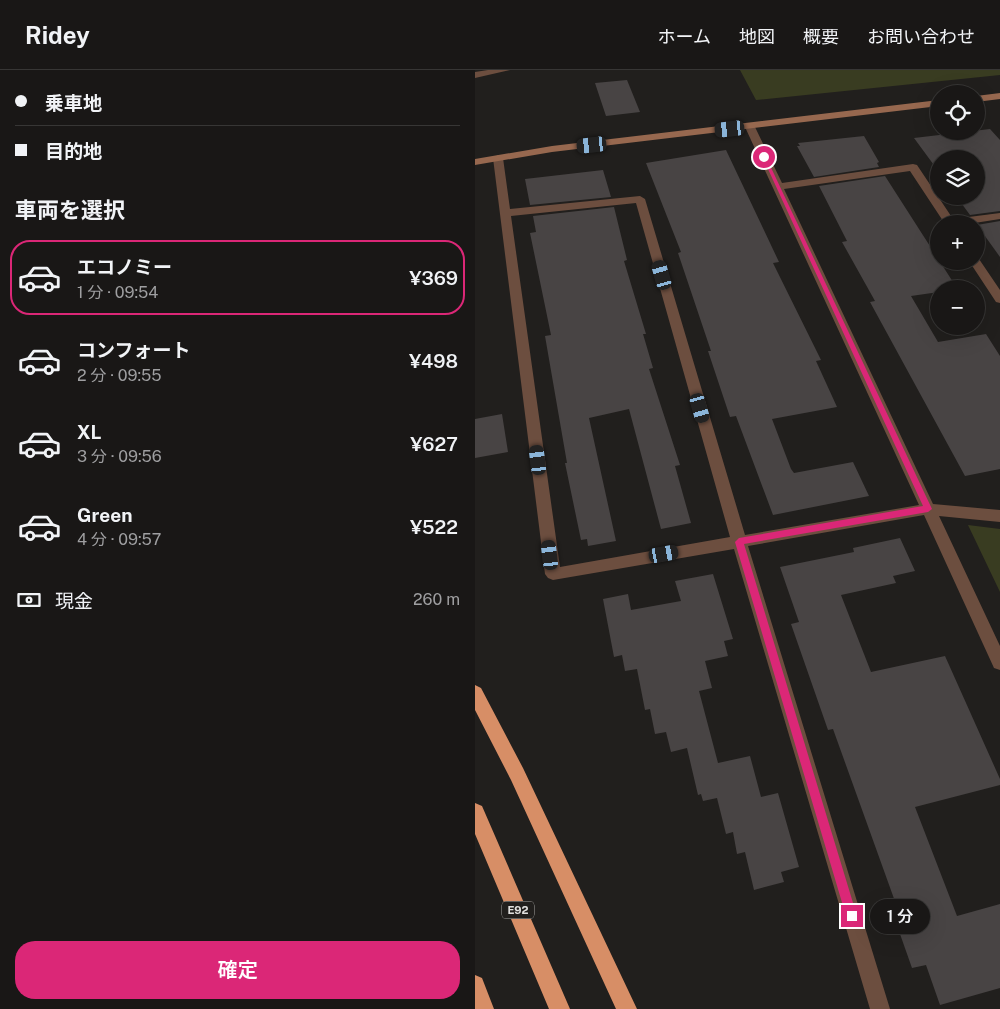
<!DOCTYPE html>
<html lang="ja">
<head>
<meta charset="utf-8">
<style>
	:root { --surface:#191716; --page:#22201f; --text:#f1f3f6; --muted:#9f9fa1; --line:#373635; --accent:#db2777 }
	body { margin:0; font-family:"Public Sans","Noto Sans JP",sans-serif; background:var(--page); color:var(--text); height:100vh; display:flex; flex-direction:column; font-size:19px; white-space:nowrap }
	* { box-sizing:border-box; margin:0 }
	p { font-size:16px; color:var(--muted) }
	.icon { flex:none; width:28px; height:28px; fill:none; stroke:currentColor; stroke-width:2; stroke-linecap:round; stroke-linejoin:round }
	.map { position:relative; flex:1; overflow:hidden }
	.panel { display:flex; flex-direction:column; background:var(--surface); width:475px }
	.panel>* { flex:none }
	.top-card { display:grid; align-content:center; height:110px; padding:0 15px; background:var(--surface) }
	.fabs { position:absolute; left:455px; top:15px; display:grid; gap:10px }
	.fabs a { display:grid; place-items:center; width:55px; height:55px; border-radius:50%; background:var(--surface); box-shadow:0 5px 20px #0002,0 0 0 1px var(--line); font-size:25px }
	.end { position:absolute; width:22px; height:22px; margin:-11px; border:6px solid #db2777; background:#fff; box-shadow:0 0 0 2px #fff }
	.from { border-radius:50% }
	.bubble { position:absolute; height:35px; border-radius:18px; background:var(--surface); box-shadow:0 5px 20px #0002,0 0 0 1px var(--line); font-size:16px; font-weight:600; line-height:35px; text-align:center }
	.car { position:absolute; width:15px; height:30px; margin:-15px -8px; border-radius:6px; box-shadow:0 0 4px 1px #0007; background:linear-gradient(#222 24%,#8ab4d8 0 40%,#222 0 76%,#8ab4d8 0 86%,#222 0) }
	.top-card b { display:flex; align-items:center; gap:18px; height:48px; font-size:19px }
	.top-card b+b { border-top:1px solid var(--line) }
	.top-card i { width:12px; height:12px; background:var(--text) }
	ul { padding:0; list-style:none }
	li { display:flex; align-items:center; gap:15px; height:75px; margin:0 10px 8px; padding:0 5px; border:2px solid transparent; border-radius:20px }
	li div { flex:1 }
	li b { display:block; font-size:19px }
	li em { font-style:normal; font-weight:600 }
	li.selected { border-color:var(--accent) }
	li>.icon { width:45px; height:45px; stroke-width:1.5 }
	h2 { padding:0 15px; font-size:22px; line-height:60px }
	.pay { display:flex; align-items:center; gap:12px; height:55px; padding:0 15px; font-size:19px }
	.pay p { margin-inline-start:auto }
	.primary-button { display:flex; gap:10px; margin-top:auto; padding:10px 15px }
	.primary-button a { flex:1; height:58px; border-radius:20px; background:var(--accent); color:#fff; font-size:20px; font-weight:600; line-height:58px; text-align:center }
	header { display:flex; align-items:center; gap:30px; box-sizing:border-box; height:70px; padding:0 25px; background:var(--surface); border-bottom:1px solid var(--line) }
	header strong { font-size:24px }
	nav { display:flex; gap:28px; margin-inline-start:auto; font-size:18px }
	main { display:flex; flex:1; min-height:0 }
	.map>svg:first-child { display:block }
	.green { fill:#393c21 }
	.building { fill:#484444 }
	.lines { fill:none; stroke-linecap:round; stroke-linejoin:round }
	.street { fill:#6c4e3f; fill-rule:evenodd }
	.secondary { fill:#97684f; fill-rule:evenodd }
	.highway { fill:#d78e66; fill-rule:evenodd }
	.route { fill:#db2777 }
	.labels { text-anchor:middle; dominant-baseline:central; stroke-width:5; stroke-linejoin:round; paint-order:stroke }
	.shield { fill:#211f1d; stroke:#a7a6a4; stroke-width:1 }
	.shield-label { font-size:11px; font-weight:bold; fill:#e1e0de }
</style>
</head>
<body>
<header>
<strong>Ridey</strong>
<nav><a>ホーム</a><a>地図</a><a>概要</a><a>お問い合わせ</a></nav>
</header>
<main>
<section class="panel">
<div class="top-card">
<b><i class="from"></i>乗車地</b>
<b><i></i>目的地</b>
</div>
<h2>車両を選択</h2>
<ul>
<li class="selected"><svg class="icon" aria-label="car" viewBox="0 0 24 24"><path d="M5 17H2v-5l4-1 3-4h7l3 4 3 1v5h-3M9 17h6M6 11h13"/><circle cx="7" cy="17" r="2"/><circle cx="17" cy="17" r="2"/></svg><div><b>エコノミー</b><p>1 分 · 09:54</p></div><em>¥369</em></li>
<li><svg class="icon" aria-label="car" viewBox="0 0 24 24"><path d="M5 17H2v-5l4-1 3-4h7l3 4 3 1v5h-3M9 17h6M6 11h13"/><circle cx="7" cy="17" r="2"/><circle cx="17" cy="17" r="2"/></svg><div><b>コンフォート</b><p>2 分 · 09:55</p></div><em>¥498</em></li>
<li><svg class="icon" aria-label="car" viewBox="0 0 24 24"><path d="M5 17H2v-5l4-1 3-4h7l3 4 3 1v5h-3M9 17h6M6 11h13"/><circle cx="7" cy="17" r="2"/><circle cx="17" cy="17" r="2"/></svg><div><b>XL</b><p>3 分 · 09:56</p></div><em>¥627</em></li>
<li><svg class="icon" aria-label="car" viewBox="0 0 24 24"><path d="M5 17H2v-5l4-1 3-4h7l3 4 3 1v5h-3M9 17h6M6 11h13"/><circle cx="7" cy="17" r="2"/><circle cx="17" cy="17" r="2"/></svg><div><b>Green</b><p>4 分 · 09:57</p></div><em>¥522</em></li>
</ul>
<div class="pay"><svg class="icon" aria-label="cash" viewBox="0 0 24 24"><path d="M3 7h18v10H3z"/><circle cx="12" cy="12" r="2"/></svg>現金<p>260 m</p></div>
<div class="primary-button"><a>確定</a></div>
</section>
<div class="map">
<svg width="525" height="939" viewBox="0 0 525 939">
	<rect width="100%" height="100%" fill="#211f1d"/>
	<path class="green" d="M265 0H525V5L281 30Z
		M493 455 525 459V522Z"/>
	<path class="building" d="M152 10 165 42 131 46 120 13Z
		M515 59 525 70V141L495 145 481 126H501V89H464V102L439 68Z
		M389 66 404 92 402 93 404 97 339 107 322 76H325L323 73Z
		M251 80 304 192 298 193 346 290 341 291 362 337 297 349 316 399 319 403 378 392 394 426 298 445 261 346 255 347 233 281H236L203 183 206 182 171 93Z
		M128 100 136 127 55 135 50 109Z
		M410 106 478 212H473L477 219H464V222L436 226 463 272 511 264 525 286V399L490 406 395 232 400 231 367 172 372 171 344 116Z
		M139 137 152 190 149 191 171 264H168L178 298 174 299 205 395 200 396 216 453 186 459 154 339 114 348 141 471 113 476 112 469 106 470 90 393H92L70 266 76 265 55 163 61 162 58 146Z
		M525 151V187L502 155Z
		M27 344 33 382 0 388V349Z
		M425 468 440 501 418 506 421 513 366 525 396 602 470 586 525 709V715L440 737 482 846 525 834V918L465 935 451 895 437 898 425 864 431 862 358 659 353 660 316 554 324 552 305 497 379 482 378 478Z
		M238 504 258 569 249 571 253 586 230 591 237 618 224 621 243 693 275 686 286 727 303 723 324 797 306 802 309 812 279 820 270 782 262 784 258 762 251 764 242 728 228 731 226 724 223 725 212 678 196 682 191 662 180 664 175 639 170 640 162 599 150 601 147 585 139 587 128 529 153 524 156 540 206 531 200 511Z"/>
	<g class="lines">
		<path class="street" d="M13 0H35L0 8V2Z
			M275 54 280 57 307 113 438 94 442 95 478 149 525 143V149L493 154H470L435 101 309 119 458 434 525 440V452L464 446 525 576V600L519 598 449 445 273 476 415 939H395L259 479 78 510 73 508 70 504 18 88 23 85 28 88 35 139 165 126 170 129 270 465 444 435 270 57ZM161 133 255 467 85 497 36 146Z
			M501 188 504 189 525 220V233L521 232 494 191H501Z"/>
		<path class="secondary" d="M525 23V29L501 32V26Z
			M464 30V36L77 82 0 95V89L77 76Z"/>
		<path class="highway" d="M0 615 6 618 48 698 162 939H141L36 710 0 640Z
			M0 733 7 736 95 939H74L0 764Z
			M0 905 7 908 19 939H0Z"/>
	</g>
	<path class="route" d="M287 86 291 87 457 439 453 442 269 474 382 846 377 851 371 846 260 472 264 468 448 436Z"/>
	<g class="labels">
		<rect class="shield" x="27" y="831.5" width="32" height="17" rx="4"/>
		<g class="shield-label">
			<text x="43" y="840">E92</text>
		</g>
	</g>
</svg>
<div class="fabs">
<a><svg class="icon" aria-label="locate" viewBox="0 0 24 24"><circle cx="12" cy="12" r="6"/><path d="M12 2v4M12 18v4M2 12h4M18 12h4"/></svg></a>
<a><svg class="icon" aria-label="layers" viewBox="0 0 24 24"><path d="M12 4l9 5-9 5-9-5zM3 14l9 5 9-5"/></svg></a>
<a>+</a>
<a>−</a>
</div>
<i class="end from" style="left:289px;top:87px"></i>
<i class="end" style="left:377px;top:846px"></i>
<div class="bubble" style="left:395px;top:829px;width:60px">1 分</div>
<i class="car" style="left:255px;top:59px;rotate:264deg"></i>
<i class="car" style="left:117px;top:75px;rotate:264deg"></i>
<i class="car" style="left:187px;top:205px;rotate:344deg"></i>
<i class="car" style="left:225px;top:338px;rotate:164deg"></i>
<i class="car" style="left:63px;top:390px;rotate:353deg"></i>
<i class="car" style="left:189px;top:484px;rotate:80deg"></i>
<i class="car" style="left:75px;top:485px;rotate:353deg"></i>
</div>
</main>
</body>
</html>
